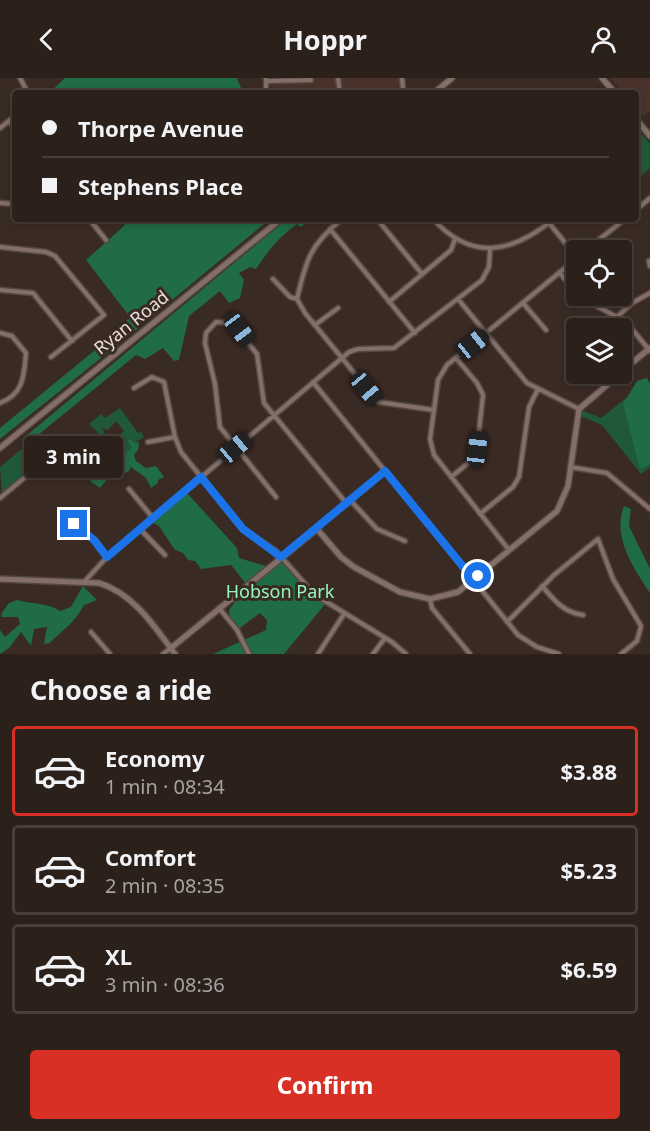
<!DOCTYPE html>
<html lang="en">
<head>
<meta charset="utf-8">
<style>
	:root { --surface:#2c201b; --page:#342824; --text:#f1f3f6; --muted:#a6a3a3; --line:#483e3a; --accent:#d93025 }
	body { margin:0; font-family:"Noto Sans",sans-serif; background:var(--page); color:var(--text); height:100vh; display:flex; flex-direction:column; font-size:22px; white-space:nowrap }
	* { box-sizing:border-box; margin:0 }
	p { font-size:20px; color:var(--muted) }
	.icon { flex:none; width:33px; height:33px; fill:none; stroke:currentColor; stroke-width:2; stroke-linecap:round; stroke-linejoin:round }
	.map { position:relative; height:576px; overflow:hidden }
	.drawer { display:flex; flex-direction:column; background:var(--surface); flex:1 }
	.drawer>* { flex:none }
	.top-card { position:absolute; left:12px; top:12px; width:627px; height:132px; border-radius:6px; box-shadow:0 3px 9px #0003,0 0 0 2px var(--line); display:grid; align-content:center; height:132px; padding:0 30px; background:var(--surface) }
	.tools { position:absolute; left:566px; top:162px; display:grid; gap:12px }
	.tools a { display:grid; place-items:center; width:66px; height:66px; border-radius:6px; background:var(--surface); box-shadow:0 3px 9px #0003,0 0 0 2px var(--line); font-size:30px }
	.end { position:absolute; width:27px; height:27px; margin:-14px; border:8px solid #1a73e8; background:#fff; box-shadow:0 0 0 3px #fff }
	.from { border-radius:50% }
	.bubble { position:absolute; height:42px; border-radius:6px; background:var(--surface); box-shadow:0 3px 9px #0003,0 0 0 2px var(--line); font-size:20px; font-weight:700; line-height:42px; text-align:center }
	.car { position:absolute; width:18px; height:36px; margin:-18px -9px; border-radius:8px; box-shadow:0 0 4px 2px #0007; background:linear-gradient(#222 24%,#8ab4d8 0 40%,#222 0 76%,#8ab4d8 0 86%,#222 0) }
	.top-card b { display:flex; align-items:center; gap:21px; height:57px; font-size:22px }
	.top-card b+b { border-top:2px solid var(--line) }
	.top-card i { width:15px; height:15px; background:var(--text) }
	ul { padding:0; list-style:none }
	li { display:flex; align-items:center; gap:18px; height:90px; margin:0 12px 9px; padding:0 18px; border:3px solid var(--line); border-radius:6px }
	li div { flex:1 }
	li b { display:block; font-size:22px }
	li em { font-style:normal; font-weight:700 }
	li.on { border-color:var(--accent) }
	li>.icon { width:54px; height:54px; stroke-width:1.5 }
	h2 { padding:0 30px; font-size:27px; line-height:72px }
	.button { display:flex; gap:12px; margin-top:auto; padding:12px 30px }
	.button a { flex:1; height:69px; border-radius:6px; background:var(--accent); color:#fff; font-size:24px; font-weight:700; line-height:69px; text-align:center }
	header { display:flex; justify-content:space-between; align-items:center; height:78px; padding:0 30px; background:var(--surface); font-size:27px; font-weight:700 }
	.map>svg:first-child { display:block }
	.built { fill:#493229 }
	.green { fill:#1f5938 }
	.forest { fill:#206c44 }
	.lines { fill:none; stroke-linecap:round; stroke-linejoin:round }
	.street-casing { stroke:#554742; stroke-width:7 }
	.secondary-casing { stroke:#554742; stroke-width:8 }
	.street { stroke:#836f68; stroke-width:4 }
	.secondary { stroke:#836f68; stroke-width:5 }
	.route { stroke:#1a73e8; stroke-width:8 }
	.labels { text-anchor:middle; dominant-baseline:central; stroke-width:6; stroke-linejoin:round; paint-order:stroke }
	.street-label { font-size:18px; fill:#e9deda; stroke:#3a2a24 }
	.park-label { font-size:18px; fill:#92f7b8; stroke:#3a2a24 }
</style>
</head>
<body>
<header><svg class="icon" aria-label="back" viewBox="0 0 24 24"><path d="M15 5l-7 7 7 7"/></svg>Hoppr<svg class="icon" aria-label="person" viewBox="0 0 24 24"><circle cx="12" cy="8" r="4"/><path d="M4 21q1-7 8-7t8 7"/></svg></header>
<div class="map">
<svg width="650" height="576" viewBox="0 0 650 576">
	<rect width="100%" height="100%" fill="#3a2a24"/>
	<path class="built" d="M260 0H399L400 8 393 14 384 15H279Z
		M611 0H650V33L643 39 636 29V15H624Z"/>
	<path class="green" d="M636 50 650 66V90L636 102Z
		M646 304 650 309V389L641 396 602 347 578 337 579 331 601 340Z
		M120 330 138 355 141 354 144 359 134 365 130 361 133 370 110 393 95 400 74 372V367H86L94 378 124 353 116 343 107 352 102 349 105 356 102 359 89 346 101 336 105 340Z
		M32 362 47 380 2 416 0 389Z"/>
	<path class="forest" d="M65 0H237L243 15H49Z
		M120 141H270L148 242 142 235 136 239 141 248 0 361V350L106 263 130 239 86 182 125 147Z
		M287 141H311L301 149 297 146C279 159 268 173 256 191L250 189 239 195 244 202 240 220 229 225 220 213 189 238 179 282 174 283 163 270 145 281 136 277 32 362 27 357Z
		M647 300 650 306V386L640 391 623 326 637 303Z
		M130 360 134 365 139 364 138 372 134 377 136 383 146 390 156 388 164 399 158 402V405L151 410 146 400 131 389 128 394 117 397 113 394 100 410 90 403 110 393 109 386 132 370 128 363Z
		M187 415 237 470 239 480 269 489 281 479 305 508 326 525 284 576H213L266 552 267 542 260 535 240 550 230 543 229 532 247 507 231 487 201 491 195 483 188 482 183 475 175 472 159 448 153 445Z
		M624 428 631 431 629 448 650 491V515C633 489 612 459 624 428Z
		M83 508 97 522 84 527C75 545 63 551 50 565L44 566 47 549 34 551 31 568 21 554 9 570 0 576V552L5 559 20 546 18 539H2L1 536 9 525 17 522C33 527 47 524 60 533L71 529Z"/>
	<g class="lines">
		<g class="street-casing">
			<path id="street" d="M20 0 28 15
				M266 0V15
				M338 0 340 15
				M402 0 403 11
				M267 3 311 2
				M9 43 15 50
				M0 50 15 38
				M0 125 15 126
				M636 132 650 120
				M89 141 106 162
				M377 141 422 196
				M433 141C472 184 512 175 554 141
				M549 145 576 178
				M330 151 415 255
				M0 169 46 174 55 178 104 237 51 279
				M586 172 625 141
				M649 183 650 188
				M560 195 576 216
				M273 201 290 219 297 221 305 235 378 324 434 332 430 361 434 377 509 472
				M0 212 33 215 72 263
				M578 218 617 239 632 251 650 273
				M297 221C306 182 310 167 342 141
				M458 221 527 305 579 331
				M389 224 451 172 455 161
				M523 225 546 252
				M617 239 632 225 650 215
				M315 247 338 230
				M0 255 12 258 26 275C24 297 24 316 0 325
				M607 296 612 301
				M313 304 518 557 537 569 559 576
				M134 310 152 299 164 304 175 359 181 374 243 451 276 473 315 517 392 564 406 576
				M434 332 438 302 447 287 576 181
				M148 364 175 359
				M47 380 61 395
				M570 389 607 395 650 431
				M451 399 472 382 477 371 483 317 477 305 456 280
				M129 411 153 440
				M276 419 220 349 215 306 205 265 206 255 216 244 232 245 257 276 264 325 347 426
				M0 420 69 363
				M351 423 377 451 405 463
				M84 433 74 442 73 446 94 462 107 479
				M480 436 513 409 519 399 529 329 538 311
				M317 450 385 393
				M140 451 165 477
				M84 504 107 479 349 274 358 271 394 270 482 202 489 189 490 171
				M542 508C555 523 563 534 583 537
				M430 521 432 530 470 576
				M219 530 237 552 249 576
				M507 544 554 497 598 461 613 501 641 548 637 563 621 576
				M91 554 110 576
				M163 576 171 570
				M318 576 344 536
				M373 576 385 560"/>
		</g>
		<g class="secondary-casing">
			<path id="secondary" d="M602 0 615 15
				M434 15 452 0
				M636 41 650 58
				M621 294 650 270
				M0 370 281 141
				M0 501 99 505C133 515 155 549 175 576
				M171 570 317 451 341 479 354 489 400 514 430 521 458 514 557 433 568 408 579 331 620 296"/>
		</g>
		<use href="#street" class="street"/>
		<use href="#secondary" class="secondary"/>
	</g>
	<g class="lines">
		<path class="route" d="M74 446 94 462 107 479 201 399 243 451 281 479 385 393 474 502 478 498"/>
	</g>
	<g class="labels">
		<g class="street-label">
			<text transform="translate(131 244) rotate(-39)">Ryan Road</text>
		</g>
		<g class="park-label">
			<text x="280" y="513">Hobson Park</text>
		</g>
	</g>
</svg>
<div class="tools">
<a><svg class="icon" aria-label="locate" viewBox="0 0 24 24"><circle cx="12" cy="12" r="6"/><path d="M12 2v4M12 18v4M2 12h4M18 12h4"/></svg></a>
<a><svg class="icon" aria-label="layers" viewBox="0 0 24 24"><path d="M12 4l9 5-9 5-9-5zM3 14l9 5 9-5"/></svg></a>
</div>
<i class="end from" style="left:478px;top:498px"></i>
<i class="end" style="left:74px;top:446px"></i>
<div class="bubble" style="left:24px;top:358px;width:99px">3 min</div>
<i class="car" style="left:239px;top:251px;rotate:143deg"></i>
<i class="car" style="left:473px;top:266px;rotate:51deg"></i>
<i class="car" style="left:366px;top:310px;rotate:140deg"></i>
<i class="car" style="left:235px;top:370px;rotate:50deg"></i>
<i class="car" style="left:477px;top:371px;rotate:7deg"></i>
<div class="top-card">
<b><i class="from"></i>Thorpe Avenue</b>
<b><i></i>Stephens Place</b>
</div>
</div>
<section class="drawer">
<h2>Choose a ride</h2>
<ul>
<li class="on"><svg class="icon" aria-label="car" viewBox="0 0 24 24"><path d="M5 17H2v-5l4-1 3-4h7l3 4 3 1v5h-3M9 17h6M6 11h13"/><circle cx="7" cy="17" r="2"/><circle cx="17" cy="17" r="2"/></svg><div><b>Economy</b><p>1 min · 08:34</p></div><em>$3.88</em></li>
<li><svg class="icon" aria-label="car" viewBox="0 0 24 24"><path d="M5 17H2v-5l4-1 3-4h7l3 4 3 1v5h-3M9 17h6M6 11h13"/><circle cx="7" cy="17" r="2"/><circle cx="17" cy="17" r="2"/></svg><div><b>Comfort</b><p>2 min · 08:35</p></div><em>$5.23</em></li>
<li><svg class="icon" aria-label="car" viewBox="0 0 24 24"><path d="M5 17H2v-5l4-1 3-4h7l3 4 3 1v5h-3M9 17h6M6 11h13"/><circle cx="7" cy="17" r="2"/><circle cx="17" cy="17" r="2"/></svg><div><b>XL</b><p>3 min · 08:36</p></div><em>$6.59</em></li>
</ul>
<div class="button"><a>Confirm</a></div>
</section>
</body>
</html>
